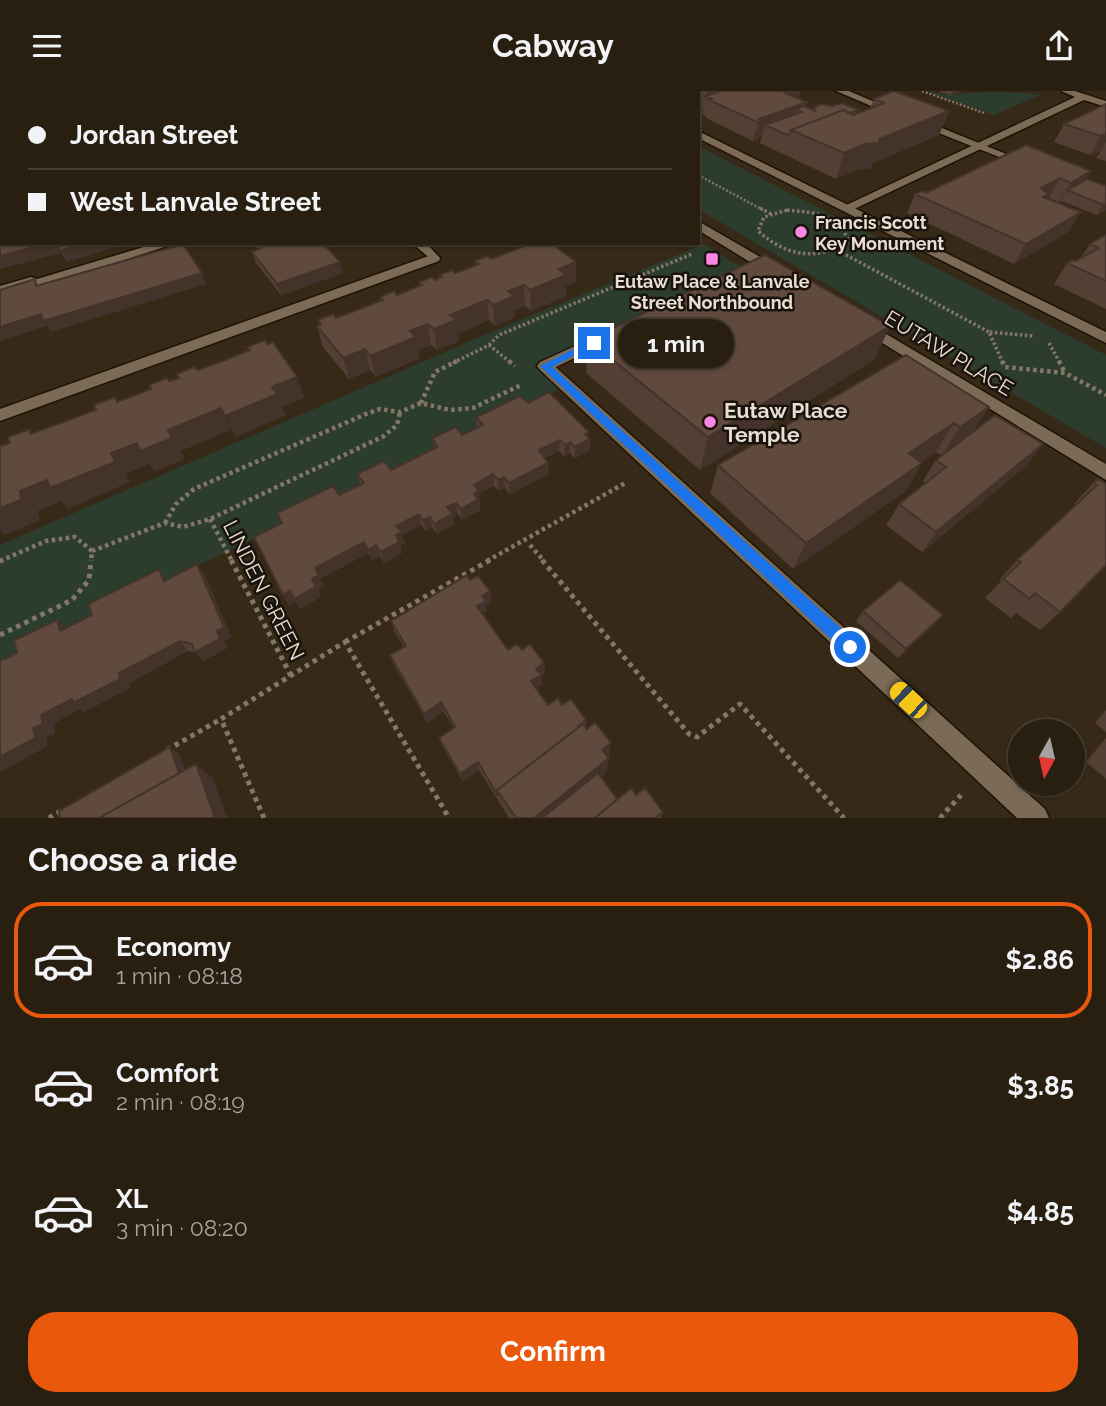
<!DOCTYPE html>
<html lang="en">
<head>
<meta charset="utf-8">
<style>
	:root { --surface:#291f11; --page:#31271a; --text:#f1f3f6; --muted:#a5a29f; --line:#453d31; --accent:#ea580c }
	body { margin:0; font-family:Raleway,sans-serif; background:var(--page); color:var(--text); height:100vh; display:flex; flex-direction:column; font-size:26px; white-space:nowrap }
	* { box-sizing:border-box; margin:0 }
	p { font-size:23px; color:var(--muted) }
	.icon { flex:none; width:38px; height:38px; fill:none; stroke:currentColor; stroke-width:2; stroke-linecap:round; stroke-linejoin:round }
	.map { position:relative; height:727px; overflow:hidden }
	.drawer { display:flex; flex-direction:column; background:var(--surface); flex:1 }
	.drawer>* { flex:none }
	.guide { position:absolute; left:0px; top:0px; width:700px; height:154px; box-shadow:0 2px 5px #0004,0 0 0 2px var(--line); display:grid; align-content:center; height:154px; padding:0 28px; background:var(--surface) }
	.needle { width:46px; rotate:188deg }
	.controls { position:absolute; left:1008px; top:628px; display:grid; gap:14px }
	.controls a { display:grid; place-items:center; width:77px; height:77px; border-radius:50%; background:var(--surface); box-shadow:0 2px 5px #0004,0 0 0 2px var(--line); font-size:35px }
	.end { position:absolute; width:32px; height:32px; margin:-16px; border:9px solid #1a73e8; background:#fff; box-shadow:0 0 0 4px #fff }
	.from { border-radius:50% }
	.bubble { position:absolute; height:49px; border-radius:24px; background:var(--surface); box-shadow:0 2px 5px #0004,0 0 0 2px var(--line); font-size:23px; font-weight:700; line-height:49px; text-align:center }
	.car { position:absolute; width:21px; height:42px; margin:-21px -10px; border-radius:9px; box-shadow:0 0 5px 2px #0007; background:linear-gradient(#f5c518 24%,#345 0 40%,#f5c518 0 76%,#345 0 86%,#f5c518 0) }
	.guide b { display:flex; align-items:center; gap:24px; height:66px; font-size:26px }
	.guide b+b { border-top:2px solid var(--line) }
	.guide i { width:18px; height:18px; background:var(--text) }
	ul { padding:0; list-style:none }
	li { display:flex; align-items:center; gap:21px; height:116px; margin:0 14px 10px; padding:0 14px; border:4px solid transparent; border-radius:28px }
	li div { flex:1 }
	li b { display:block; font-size:26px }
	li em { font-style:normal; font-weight:700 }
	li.active { border-color:var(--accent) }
	li>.icon { width:63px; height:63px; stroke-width:1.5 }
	h2 { padding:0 28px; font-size:32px; line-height:84px }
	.cta { display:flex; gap:14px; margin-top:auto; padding:14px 28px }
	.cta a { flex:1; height:80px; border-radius:28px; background:var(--accent); color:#fff; font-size:28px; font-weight:700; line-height:80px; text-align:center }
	header { display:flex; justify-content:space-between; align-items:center; height:91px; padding:0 28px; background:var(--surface); font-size:32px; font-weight:700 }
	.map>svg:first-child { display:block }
	.green { fill:#2c3d2e }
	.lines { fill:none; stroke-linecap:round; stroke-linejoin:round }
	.lane-casing { stroke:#1e1202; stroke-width:3 }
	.street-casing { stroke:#1e1202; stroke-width:3 }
	.secondary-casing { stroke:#1e1202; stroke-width:3 }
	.path-far3 { stroke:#847768; stroke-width:2.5; stroke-dasharray:2 2; stroke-linecap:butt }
	.path-far2 { stroke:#847768; stroke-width:3.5; stroke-dasharray:2.5 2.5; stroke-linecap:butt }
	.path-far1 { stroke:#847768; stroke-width:4.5; stroke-dasharray:3.5 3.5; stroke-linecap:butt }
	.path { stroke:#847768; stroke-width:5; stroke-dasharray:4.5 4.5; stroke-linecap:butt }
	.lane { fill:#7b6b56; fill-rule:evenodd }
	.street { fill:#7b6b56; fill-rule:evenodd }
	.secondary { fill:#7b6b56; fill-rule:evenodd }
	.wall { fill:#533f34 }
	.shaded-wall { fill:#43332b }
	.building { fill:#60493d; stroke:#43332b; stroke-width:2 }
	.route { fill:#1a73e8 }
	.poi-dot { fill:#f987e8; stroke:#1a130b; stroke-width:2.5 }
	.labels { text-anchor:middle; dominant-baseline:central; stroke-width:5; stroke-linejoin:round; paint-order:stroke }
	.far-poi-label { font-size:18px; font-weight:bold; fill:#e8ded3; stroke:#1a130b; text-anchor:start }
	.street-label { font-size:21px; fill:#e8ded3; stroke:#1a130b }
	.poi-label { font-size:21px; font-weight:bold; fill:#e8ded3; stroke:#1a130b; text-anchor:start }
</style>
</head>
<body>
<header><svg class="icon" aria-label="menu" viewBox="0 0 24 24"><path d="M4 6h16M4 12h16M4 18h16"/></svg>Cabway<svg class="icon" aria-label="share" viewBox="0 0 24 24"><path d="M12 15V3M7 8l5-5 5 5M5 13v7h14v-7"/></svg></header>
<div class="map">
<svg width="1106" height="727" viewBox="0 0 1106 727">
	<rect width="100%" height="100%" fill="#372917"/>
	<path class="green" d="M926 0C935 0 946 5 953 4 979 0 1014 0 1040 4L994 24Z
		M698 55 1106 264V357L698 118Z
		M704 153 744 178 549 271 567 295 0 571V454L489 242Z"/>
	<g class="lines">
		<g class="lane-casing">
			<path id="lane" d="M836 0H849L898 21 890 23Z
				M916 29H922L1031 73 1022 75 916 33Z
				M0 109H2L0 117Z
				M434 163 440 167 439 170 0 330V318Z
				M545 270 550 271 1045 718 1049 727H1017L540 279 537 275Z"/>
		</g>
		<g class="street-casing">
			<path id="street" d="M286 0H296L297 2H288Z
				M1061 0H1075L1106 10V16L1084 9 850 120 840 117 1075 6Z
				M157 152H177L37 197 26 196 0 203V195L31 186 37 188Z
				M412 152H426L440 167 434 171Z
				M608 240 615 245 613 248 550 279 545 280 537 275 540 271Z"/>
		</g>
		<g class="secondary-casing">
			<path id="secondary" d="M343 0H358L342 2Z
				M404 0H419L403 2Z
				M493 0H503V2H494Z
				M608 0H619L620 2H610Z
				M698 40 1106 241V252L698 47Z
				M0 60H2V66H0Z
				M0 80H2V86H0Z
				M698 130 781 178 783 181 776 185 771 184 698 139Z
				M866 231 1106 373V389L861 239 859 236 861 233Z"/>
		</g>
		<path class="path-far3" d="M545 0 548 2
			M922 0 984 22
			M698 84 763 119"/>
		<path class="path-far2" d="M760 117 771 123
			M787 119C816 122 835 121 849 150 816 171 786 165 758 140L764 126Z
			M837 159 989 241
			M1049 252 1060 272
			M489 254 499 244 692 163
			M453 272 489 254 511 272
			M1003 272 989 241 1033 245"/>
		<path class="path-far1" d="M509 270 515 275
			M1002 270 1005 276 1065 282 1106 304
			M1059 270 1065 282
			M421 312 435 281 457 270
			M210 428 232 470
			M165 432 176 413 194 398 366 323 380 318 400 321 421 312 450 319 473 317 521 294
			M530 454 544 470
			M92 460 165 432 183 436 210 428 384 345 397 334 400 321
			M0 470 46 450 75 446 92 460 91 470
			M487 470 627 391"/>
		<path class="path" d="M231 469 291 585
			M542 469 689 643 697 646 740 613 844 727
			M0 470 3 469
			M0 544 72 509 89 489 91 469
			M345 551 490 469
			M167 659 221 628
			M49 727 63 719
			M264 727 221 628 345 551 449 727
			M940 727 961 704"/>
		<use href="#lane" class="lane"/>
		<use href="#street" class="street"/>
		<use href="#secondary" class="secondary"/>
	</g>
	<path class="wall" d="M0 0H126L127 2H2Z
		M661 0H800L798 8 807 11 806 16 814 19V16L859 21 870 17 874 8 949 20 939 44 873 72 871 77 857 79 836 88 760 52 762 44 759 45 758 48 753 50 706 27V25L702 23 703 19 698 17V2H665Z
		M938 0H962L951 5Z
		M1106 13V70L1096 67 1101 60 1090 64 1054 51 1064 33Z
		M1026 54 1085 89 1087 88 1106 119 1097 124 1061 110 1059 111 1049 107 1047 108 1081 121 1068 141 1014 173 907 122 915 103 926 102Z
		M1106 144V218L1054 193 1067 172 1076 170 1080 168 1090 153Z
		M253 152H324L340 171 343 182 281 204 256 172 252 161 258 159Z
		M526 152H551L576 191 566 195V205L531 220 525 215 515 219V226L495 235 489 229 458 243 459 250 437 259 431 254 418 259 420 267 376 286 370 279 349 288 323 256 317 235 320 234 318 229 336 227 381 209 380 206 397 204 419 195V191L435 189 440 187 439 184 455 182 475 174V170L491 168 526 155Z
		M588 249 875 268 700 379 586 282Z
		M528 312 589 347 590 348 589 360 575 367 570 362 564 365 559 360 545 367 549 383 510 403 505 397 499 400 494 395 479 402 480 419 462 429 458 423 453 426 454 433 437 443 432 436 426 440 421 434 402 444 405 452 400 454 402 462 384 472 380 465 372 469 368 462 320 488 324 495 318 498 321 506 300 518 296 510 288 514 282 432 277 422 339 404 361 394 357 383 391 379 434 358 432 347 462 344 477 337 476 326Z
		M989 316 972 341 1043 353 1027 374 922 461 886 434 899 413 926 392 923 390 936 369 942 364 936 361 921 371 922 372 906 400 793 478 710 402 718 374Z
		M1093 392 1106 393 1060 521 1040 539 1016 522 1011 527 985 507 1001 490 1000 488 1017 469 1076 414 1074 413Z
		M205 484 231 546 224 550 227 557 203 570 195 561 188 560 129 592 130 597 84 621 80 618 54 632 55 642 46 646 47 655 0 681 65 537 167 488Z
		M470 489 490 500 491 510 486 514 487 520 482 523 508 559H522L544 572 545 582 541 584 542 593 536 597 548 614H562L586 629V636L587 638 611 652 606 682 601 686 617 708 636 704 663 721 661 727H509L479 679 463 691 442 655 439 647 454 637 443 620 428 632 394 574 390 564 404 556 394 540 391 530Z
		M863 520 934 534 898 567 856 530Z
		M1106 619V641L1095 632Z
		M1106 647V688L1086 671Z"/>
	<path class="shaded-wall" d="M0 0H6L7 2H2V30H0Z
		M44 0H126L127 2H45Z
		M188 0H276V2H189Z
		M706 0H766L712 8 706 5Z
		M791 0H800L797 14 785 2Z
		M952 0H962L951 5Z
		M807 11 802 29V21L796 18 792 33 765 34 762 44 759 45 758 48 753 50 759 28Z
		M949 20 939 44 873 72 871 77 857 79 836 88 844 62Z
		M1106 43V51L1101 60 1090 64 1101 45Z
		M1091 80 1079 99H1067L1061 110 1059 111 1071 92Z
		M1060 87 1049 107 1045 109 1041 97Z
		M1106 112V119L1097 124 1103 114Z
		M1081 121 1068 141 1014 173 1026 153Z
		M49 152H129L67 171 61 162 0 178V165Z
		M340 171 343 182 281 204 277 193Z
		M576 171V191L566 195V205L531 220 530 199 559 178Z
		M202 182 206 193 51 241 47 235 0 250V236L41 223Z
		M524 194 525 215 515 219V226L495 235 493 214 508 200Z
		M487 209 489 229 458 243 459 250 437 259 434 238 450 224Z
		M428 233 431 254 418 259 420 267 376 286 370 265 410 240Z
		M890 235 875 268 700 379 708 346Z
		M365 258 370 279 349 288 343 267Z
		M297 286 305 307 282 316 286 324 236 346 225 325 272 296Z
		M989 316 971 344 942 364 960 336Z
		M221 317 231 339 181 360 184 368 154 381 149 373 126 383 130 391 68 418 61 410 38 420 40 429 5 444 0 439V417L20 400Z
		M954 332 936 361 892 390 909 362Z
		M589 341V360L575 367V356L585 343Z
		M560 349 559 360 539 370V359Z
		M570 351V362L564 365 565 354Z
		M1043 353 1027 374 922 461 936 441Z
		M548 372 549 383 510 403 509 392Z
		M922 372 906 400 793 478 806 452Z
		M493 383 494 395 479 402 480 419 462 429 461 418 474 403V394Z
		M504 386 505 397 499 400 498 389Z
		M456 412 458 423 453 426 454 433 437 443 434 433 447 416Z
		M419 423 421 434 402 444 405 452 400 454 402 462 384 472 381 461 396 444V435Z
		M430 426 432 436 426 440 423 429Z
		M364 451 368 462 320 488 324 495 318 498 312 488 315 477Z
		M376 454 380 465 372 469 368 459Z
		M197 473 205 484 231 546 224 550 227 557 203 570 195 561Z
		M316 496 321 506 300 518 296 510 288 514 283 504 290 500Z
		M490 500 491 510 486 514 487 520 479 525 477 515 482 505Z
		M943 524 934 534 898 567 906 558Z
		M57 529 68 539 60 540Z
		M180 550 188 560 129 592 130 597 84 621 80 618 54 632 55 642 46 646 47 655 0 681V666L33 637 41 624Z
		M544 572 545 582 536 587V578Z
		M542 584V593L532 599 531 590Z
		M441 611 443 620 428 632 424 623Z
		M611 652 608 668 602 659Z
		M170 656 180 664 192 699 143 727Z
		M609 667 606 682 551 727H534Z
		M478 671 479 679 463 691 460 683Z
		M196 673 213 687 227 727H215Z"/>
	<path class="building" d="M721 0H791L785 2 807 11 759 28 762 30 757 31 709 9 712 8 705 5Z
		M894 0 949 20 879 48 880 52 865 53 844 62 791 39 843 19 853 24 884 12 874 8Z
		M842 12 859 19 850 22 843 19 791 39 789 45 765 34 802 21 796 18 804 15 815 20 814 16 822 13 832 15Z
		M1106 13V43L1101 45 1064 33Z
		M1026 54 1091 80 1071 92 1060 87 1041 97 1048 103 1043 106 1081 121 1026 153 915 103 922 100 926 102Z
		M1087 88 1106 95V112L1103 114 1067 99Z
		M0 136H2V152H49L0 165Z
		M1105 144H1106V190L1067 172 1072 169 1076 170 1099 157 1090 153Z
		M56 152H86L60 160Z
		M257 152H323L340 171 277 193 252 161 261 157Z
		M528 152H551L576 171 559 178 566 184 530 199 524 194 508 200 514 205 493 214 487 209 450 224 456 229 434 238 428 233 410 240 416 246 370 265 365 258 343 267 317 235 321 233 318 229 333 223 336 227 383 209 380 206 394 200 397 204 422 194 419 191 432 186 435 189 442 186 439 184 452 179 455 182 479 173 475 170 487 165 491 168 530 153Z
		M183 153 202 182 43 230 41 223 0 236V199L35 188 36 195Z
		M765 164 890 235 708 346 588 249Z
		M265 249 267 253 273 251 297 286 272 296 277 303 225 325 221 317 168 339 172 347 140 360 137 352 111 362 115 371 50 397 47 389 20 400 21 409 0 417V355L10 352 8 346 30 338 31 343 96 319 94 314 115 306 117 311 151 298 149 294 167 287 169 290 179 287 176 283 195 276 198 279 223 270 250 259 248 256Z
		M906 264 989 316 960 336 954 332 909 362 922 372 806 452 718 374Z
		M549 301 589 341 585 343 590 348 575 356 570 351 565 354 560 349 539 359 548 372 509 392 504 386 498 389 493 383 474 394 479 399 474 403 478 408 461 418 456 412 447 416 452 423 434 433 430 426 423 429 419 423 396 435 402 441 396 444 399 451 381 461 376 454 368 459 364 451 315 477 319 484 312 488 316 496 294 508 290 500 283 504 254 446 282 432 277 422 333 395 339 404 364 392 357 383 384 370 391 379 437 356 432 347 456 336 462 344 483 334 476 326 520 305 528 312Z
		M995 324 1043 353 936 441 899 413 946 376 936 369Z
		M1098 388 1106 393V474L1060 521 1035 502 1030 508 1003 488 1021 471 1017 469 1097 394 1093 392Z
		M197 473 224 536 217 540 220 548 195 561 192 553 180 550 119 582 120 588 73 612 72 608 41 624 43 633 33 637 35 647 0 666V570L17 562 14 549 57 529 60 540 92 524 88 513 159 478 164 490Z
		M467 484 470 489 478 485 490 500 482 505 486 510 477 515 508 559 517 553 522 559 530 553 544 572 536 578 542 584 531 590 548 614 558 607 562 614 571 608 586 629 578 635 579 636 497 699 498 705 478 671 460 683 439 647 455 636 441 611 424 623 390 564 406 555 391 530Z
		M900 489 943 524 906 558 863 520Z
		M595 631 611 652 602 659 609 667 534 727H516L497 699 583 633 587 638Z
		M170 656 179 682 99 727H60L59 720Z
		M196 673 215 727H99Z
		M598 682 617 708 595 727H542Z
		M631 697 636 704 645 697 663 721 655 727H595Z"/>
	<path class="route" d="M590 250 598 252 552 276 856 551V561H845L540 275Z"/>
	<g class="poi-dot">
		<circle cx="801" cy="141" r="7"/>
		<rect x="705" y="161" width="14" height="14" rx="3.5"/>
		<circle cx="710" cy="331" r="7"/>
	</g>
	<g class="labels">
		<g class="far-poi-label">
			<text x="815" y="131">Francis Scott<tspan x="815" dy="21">Key Monument</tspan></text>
			<text x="712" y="190" text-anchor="middle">Eutaw Place &amp; Lanvale<tspan x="712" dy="21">Street Northbound</tspan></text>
		</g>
		<g class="street-label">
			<text transform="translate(949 262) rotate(31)">EUTAW PLACE</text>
			<text transform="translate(264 499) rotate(63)">LINDEN GREEN</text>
		</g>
		<g class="poi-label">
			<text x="724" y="319">Eutaw Place<tspan x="724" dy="24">Temple</tspan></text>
		</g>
	</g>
</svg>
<div class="controls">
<a><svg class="needle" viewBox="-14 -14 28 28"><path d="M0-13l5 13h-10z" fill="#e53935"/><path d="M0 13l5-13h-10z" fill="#a5a29f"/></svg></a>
</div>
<i class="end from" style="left:850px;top:556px"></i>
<i class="end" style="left:594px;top:252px"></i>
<div class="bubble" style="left:618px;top:228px;width:116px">1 min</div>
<i class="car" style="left:908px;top:609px;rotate:313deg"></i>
<div class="guide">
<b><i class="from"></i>Jordan Street</b>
<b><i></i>West Lanvale Street</b>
</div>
</div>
<section class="drawer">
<h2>Choose a ride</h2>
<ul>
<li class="active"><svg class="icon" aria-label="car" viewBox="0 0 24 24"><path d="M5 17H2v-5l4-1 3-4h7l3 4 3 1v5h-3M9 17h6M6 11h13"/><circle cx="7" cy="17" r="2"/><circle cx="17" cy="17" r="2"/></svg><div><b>Economy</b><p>1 min · 08:18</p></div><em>$2.86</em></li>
<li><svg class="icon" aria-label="car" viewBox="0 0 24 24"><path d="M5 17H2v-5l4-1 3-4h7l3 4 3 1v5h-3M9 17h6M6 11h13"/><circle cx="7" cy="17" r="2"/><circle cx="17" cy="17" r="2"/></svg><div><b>Comfort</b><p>2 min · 08:19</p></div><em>$3.85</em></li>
<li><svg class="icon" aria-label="car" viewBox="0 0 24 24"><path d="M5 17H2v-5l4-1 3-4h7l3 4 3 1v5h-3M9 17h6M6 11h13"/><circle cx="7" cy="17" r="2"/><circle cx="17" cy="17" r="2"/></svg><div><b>XL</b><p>3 min · 08:20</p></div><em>$4.85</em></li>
</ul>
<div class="cta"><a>Confirm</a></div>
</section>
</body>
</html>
